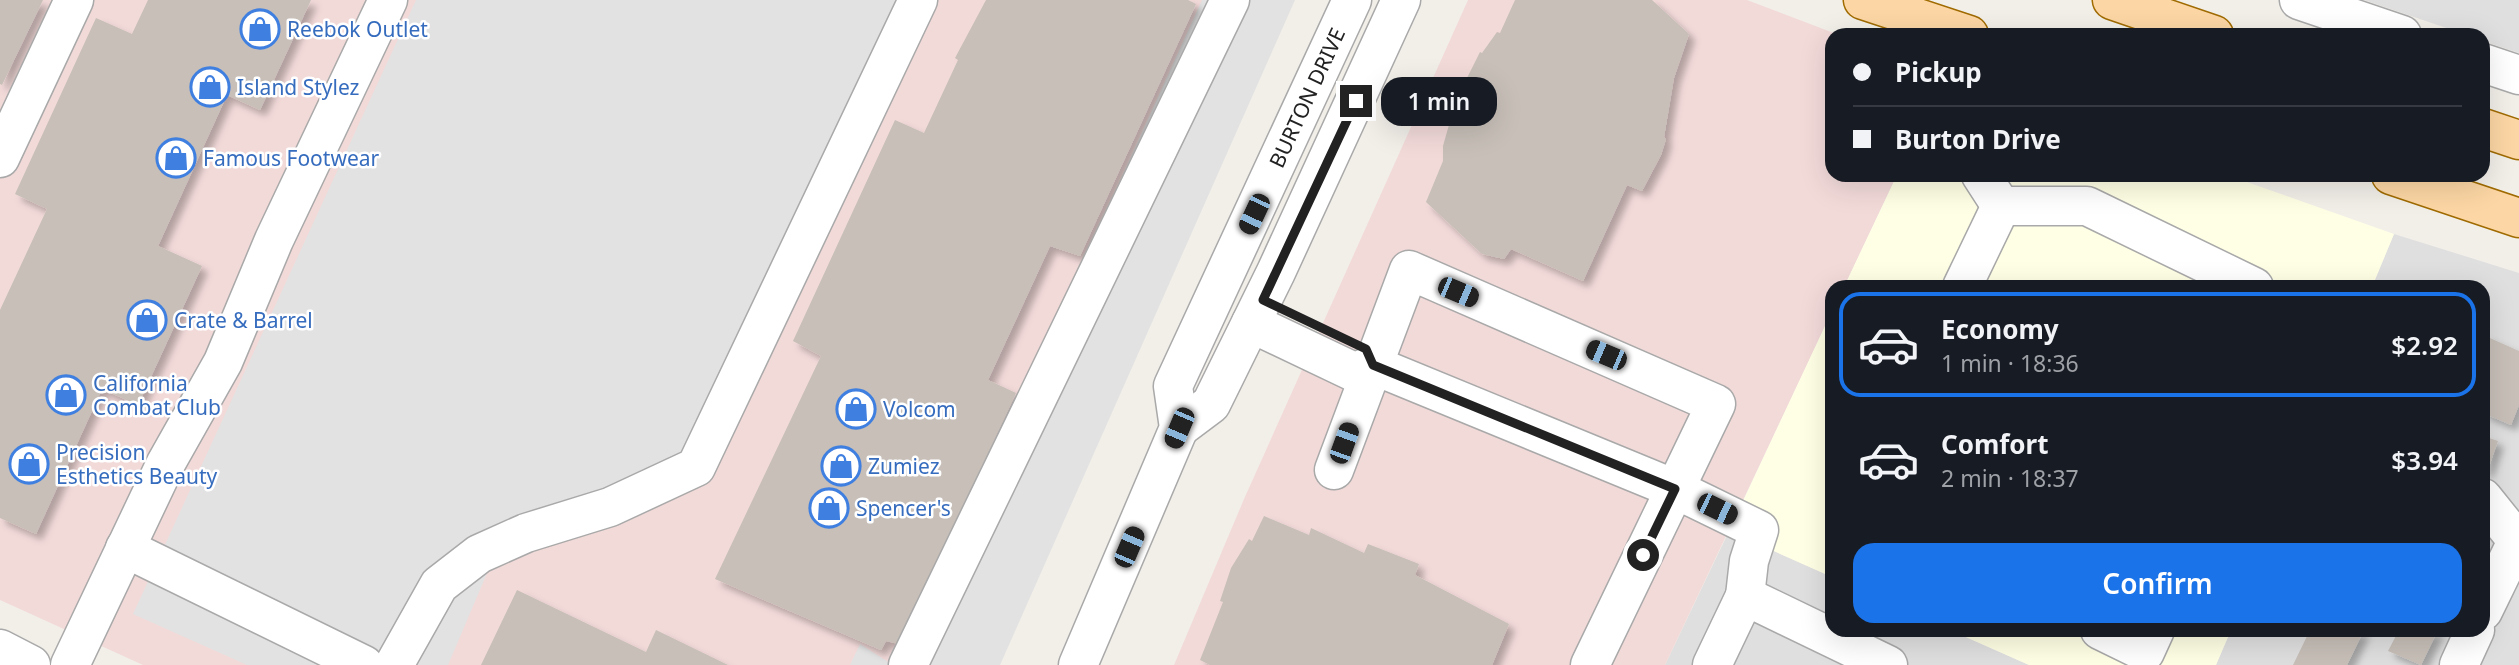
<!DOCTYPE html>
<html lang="en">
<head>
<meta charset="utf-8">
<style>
	:root { --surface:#171b24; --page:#242831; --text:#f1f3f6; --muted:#9ea1a6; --line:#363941; --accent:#1a73e8 }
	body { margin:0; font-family:"Noto Sans",sans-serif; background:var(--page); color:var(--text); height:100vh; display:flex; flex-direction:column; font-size:26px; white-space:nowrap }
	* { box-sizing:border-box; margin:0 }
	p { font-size:23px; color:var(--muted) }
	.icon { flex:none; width:38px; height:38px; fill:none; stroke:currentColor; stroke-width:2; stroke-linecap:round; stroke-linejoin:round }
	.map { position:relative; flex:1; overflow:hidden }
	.sheet { position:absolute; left:1825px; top:280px; width:665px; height:357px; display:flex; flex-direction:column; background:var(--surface); border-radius:21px; box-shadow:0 7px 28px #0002 }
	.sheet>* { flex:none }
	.guide { position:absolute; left:1825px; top:28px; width:665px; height:154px; border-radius:21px; box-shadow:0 7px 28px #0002; display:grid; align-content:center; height:154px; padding:0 28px; background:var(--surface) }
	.end { position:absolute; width:32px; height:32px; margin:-16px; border:9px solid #222; background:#fff; box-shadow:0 0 0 4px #fff }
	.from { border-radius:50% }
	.bubble { position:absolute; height:49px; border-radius:21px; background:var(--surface); box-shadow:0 7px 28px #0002; font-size:23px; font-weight:600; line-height:49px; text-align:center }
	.car { position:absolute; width:21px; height:42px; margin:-21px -10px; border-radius:9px; box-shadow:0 0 5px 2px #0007; background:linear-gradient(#222 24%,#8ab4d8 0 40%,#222 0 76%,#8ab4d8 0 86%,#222 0) }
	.guide b { display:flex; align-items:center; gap:24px; height:66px; font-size:26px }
	.guide b+b { border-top:2px solid var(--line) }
	.guide i { width:18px; height:18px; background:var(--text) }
	ul { padding:12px 0 0; list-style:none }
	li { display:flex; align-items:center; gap:21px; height:105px; margin:0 14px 10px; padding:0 14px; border:4px solid transparent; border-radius:21px }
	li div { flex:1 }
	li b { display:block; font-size:26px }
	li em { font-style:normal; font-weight:600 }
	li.selected { border-color:var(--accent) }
	li>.icon { width:63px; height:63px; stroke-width:1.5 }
	.action { display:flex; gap:14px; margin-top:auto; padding:14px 28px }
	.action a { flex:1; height:80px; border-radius:21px; background:var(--accent); color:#fff; font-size:28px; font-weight:600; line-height:80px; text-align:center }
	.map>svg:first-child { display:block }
	.residential { fill:#e0dfdf }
	.commercial { fill:#f2dad9 }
	.education { fill:#ffffe5 }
	.parking { fill:#e2e2e2 }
	.building { fill:#c7bfb8; filter:url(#shadow) }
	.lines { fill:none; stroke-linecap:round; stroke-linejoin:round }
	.minor-casing { stroke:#a9a9a9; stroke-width:41 }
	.major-casing { stroke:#a06b00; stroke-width:41 }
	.minor { stroke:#fff; stroke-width:38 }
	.major { stroke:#fcd6a4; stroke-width:38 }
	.route { stroke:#222; stroke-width:9 }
	.labels { text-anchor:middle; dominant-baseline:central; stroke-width:5; stroke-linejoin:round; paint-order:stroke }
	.shop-label { font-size:21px; fill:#366cbe; stroke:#fff; text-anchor:start }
	.street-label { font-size:21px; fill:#222; stroke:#fff }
</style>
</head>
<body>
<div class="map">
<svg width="2519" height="665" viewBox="0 0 2519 665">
	<defs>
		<filter id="shadow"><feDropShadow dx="6" dy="6" stdDeviation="3.5" flood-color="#0004"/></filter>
	</defs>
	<rect width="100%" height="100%" fill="#f2efe9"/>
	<path class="residential" d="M2364 0H2519V53L2483 41V35H2467Z
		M2394 234 2519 273V665H2216L2231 630H2483V287H2372Z
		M1729 531 1832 577V630H1950L2029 665H1665Z"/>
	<path class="commercial" d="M0 0H1279L977 665H143L0 600Z
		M1468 0H1747L1839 35H1832V175H1897L1844 287H1832V312L1665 665H1174L1244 499Z"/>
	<path class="education" d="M1897 175H2227L2394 234 2372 287H1844Z
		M1832 311V577L1729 531Z
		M1950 630H2231L2216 665H2029Z"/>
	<path class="parking" d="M416 0H898L691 447 496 552 448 665H247L133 614Z
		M1202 0H1295L1000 665H900Z
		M860 644 893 665H850Z"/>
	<path class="building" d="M0 0H43L2 85 0 84Z
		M148 0H311L260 110 227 95 158 246 202 266 138 405 102 389 36 534 0 518V310L47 209 15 194 96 18 132 34Z
		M986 0H1188L1196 4 1080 256 1050 246 988 380 1016 393 899 644 886 641 881 650 715 579 821 356 793 341 895 120 924 133 958 60 955 58Z
		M1515 0H1652L1689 34 1674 78 1664 137 1666 139 1661 155 1642 191 1627 185 1583 281 1511 249 1504 259 1482 254 1426 202 1443 161V146L1456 100 1480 52 1482 53 1497 32 1500 33Z
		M2483 335 2519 351V405L2511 425 2483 413Z
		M2483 436 2498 441 2487 472 2483 471Z
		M1264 516 1309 535 1311 528 1364 553 1368 544 1419 564 1415 575 1509 624 1492 665H1210L1200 660 1223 602 1220 601 1231 568 1249 539 1252 541Z
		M517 590 646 652 656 630 728 665H481Z
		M2310 630H2364L2347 665H2293Z
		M2399 630H2438L2421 665 2388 651Z"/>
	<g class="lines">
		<g class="minor-casing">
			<g id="minor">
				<path d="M2299 0 2402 35"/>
				<path d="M2483 63 2519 75"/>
				<path d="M0 158 74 0"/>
				<path d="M1981 175 2001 206"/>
				<path d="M2001 206H2087L2254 287"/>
				<path d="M1962 287 2001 206"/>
				<path d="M1251 323 1354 372 1373 365 1675 489 1716 404 1409 270 1334 470"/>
				<path d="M1179 428 1211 404 1276 272 1401 0"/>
				<path d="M2483 498 2519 543"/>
				<path d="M125 548 364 665"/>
				<path d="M2483 611 2519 537"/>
				<path d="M2100 630 2145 652 2155 630"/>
				<path d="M0 649 31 665"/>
				<path d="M70 665 166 463 223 362 274 240 388 0"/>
				<path d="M394 665 439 585 479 554 526 533 610 507 696 467 918 0"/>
				<path d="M908 665 1230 0"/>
				<path id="s1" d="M1078 665 1179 428 1173 386 1352 0"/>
				<path d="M1590 665 1675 489 1759 530 1749 561 1745 596"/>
				<path d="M1712 665 1745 596 1888 665"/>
				<path d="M2459 665 2475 630"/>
			</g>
		</g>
		<g class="major-casing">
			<path id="major" d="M1863 0 1969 35
				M2112 0 2214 35
				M2483 128 2519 140
				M2391 175 2519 218"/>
		</g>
		<use href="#minor" class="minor"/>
		<use href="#major" class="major"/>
	</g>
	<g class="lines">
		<path class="route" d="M1356 101 1263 300 1366 349 1373 365 1675 489 1643 555"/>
	</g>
	<defs>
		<g id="shop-ring" transform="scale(2.0125)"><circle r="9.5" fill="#fff" stroke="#3f7fe0" stroke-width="1.5"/><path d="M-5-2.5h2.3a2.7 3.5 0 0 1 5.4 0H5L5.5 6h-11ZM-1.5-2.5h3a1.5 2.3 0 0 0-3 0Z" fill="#3f7fe0"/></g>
	</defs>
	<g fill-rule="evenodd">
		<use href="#shop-ring" x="260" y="29"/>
		<use href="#shop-ring" x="210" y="87"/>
		<use href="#shop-ring" x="176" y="158"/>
		<use href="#shop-ring" x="147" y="320"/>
		<use href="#shop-ring" x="66" y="395"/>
		<use href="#shop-ring" x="856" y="409"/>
		<use href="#shop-ring" x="29" y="464"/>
		<use href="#shop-ring" x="841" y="466"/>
		<use href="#shop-ring" x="829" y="508"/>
	</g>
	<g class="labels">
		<g class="shop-label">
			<text x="287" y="29">Reebok Outlet</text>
			<text x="237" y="87">Island Stylez</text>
			<text x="203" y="158">Famous Footwear</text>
			<text x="174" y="320">Crate &amp; Barrel</text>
			<text x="93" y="383">California<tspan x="93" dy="24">Combat Club</tspan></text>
			<text x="883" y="409">Volcom</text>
			<text x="56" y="452">Precision<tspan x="56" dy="24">Esthetics Beauty</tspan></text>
			<text x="868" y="466">Zumiez</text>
			<text x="856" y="508">Spencer's</text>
		</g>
		<g class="street-label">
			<text stroke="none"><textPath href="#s1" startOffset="618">BURTON DRIVE</textPath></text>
		</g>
	</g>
</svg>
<i class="end from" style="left:1643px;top:555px"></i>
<i class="end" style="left:1356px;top:101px"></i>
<div class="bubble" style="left:1381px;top:77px;width:116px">1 min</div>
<i class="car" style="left:1254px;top:214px;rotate:205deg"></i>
<i class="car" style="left:1458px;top:292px;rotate:113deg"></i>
<i class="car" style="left:1606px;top:355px;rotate:293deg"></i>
<i class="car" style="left:1179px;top:428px;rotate:203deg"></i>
<i class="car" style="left:1344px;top:443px;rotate:20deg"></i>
<i class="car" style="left:1717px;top:509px;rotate:116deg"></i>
<i class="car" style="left:1129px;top:547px;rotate:23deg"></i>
<div class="guide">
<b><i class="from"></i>Pickup</b>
<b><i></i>Burton Drive</b>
</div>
<section class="sheet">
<ul>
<li class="selected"><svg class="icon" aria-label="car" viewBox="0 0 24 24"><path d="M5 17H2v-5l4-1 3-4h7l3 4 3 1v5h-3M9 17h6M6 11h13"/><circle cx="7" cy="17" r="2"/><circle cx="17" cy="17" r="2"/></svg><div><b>Economy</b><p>1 min · 18:36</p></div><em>$2.92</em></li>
<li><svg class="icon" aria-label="car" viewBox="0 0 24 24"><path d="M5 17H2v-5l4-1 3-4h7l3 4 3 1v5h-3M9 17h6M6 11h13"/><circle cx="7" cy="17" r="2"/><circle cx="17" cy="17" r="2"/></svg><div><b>Comfort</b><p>2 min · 18:37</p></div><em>$3.94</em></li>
</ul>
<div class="action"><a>Confirm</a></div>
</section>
</div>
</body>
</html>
